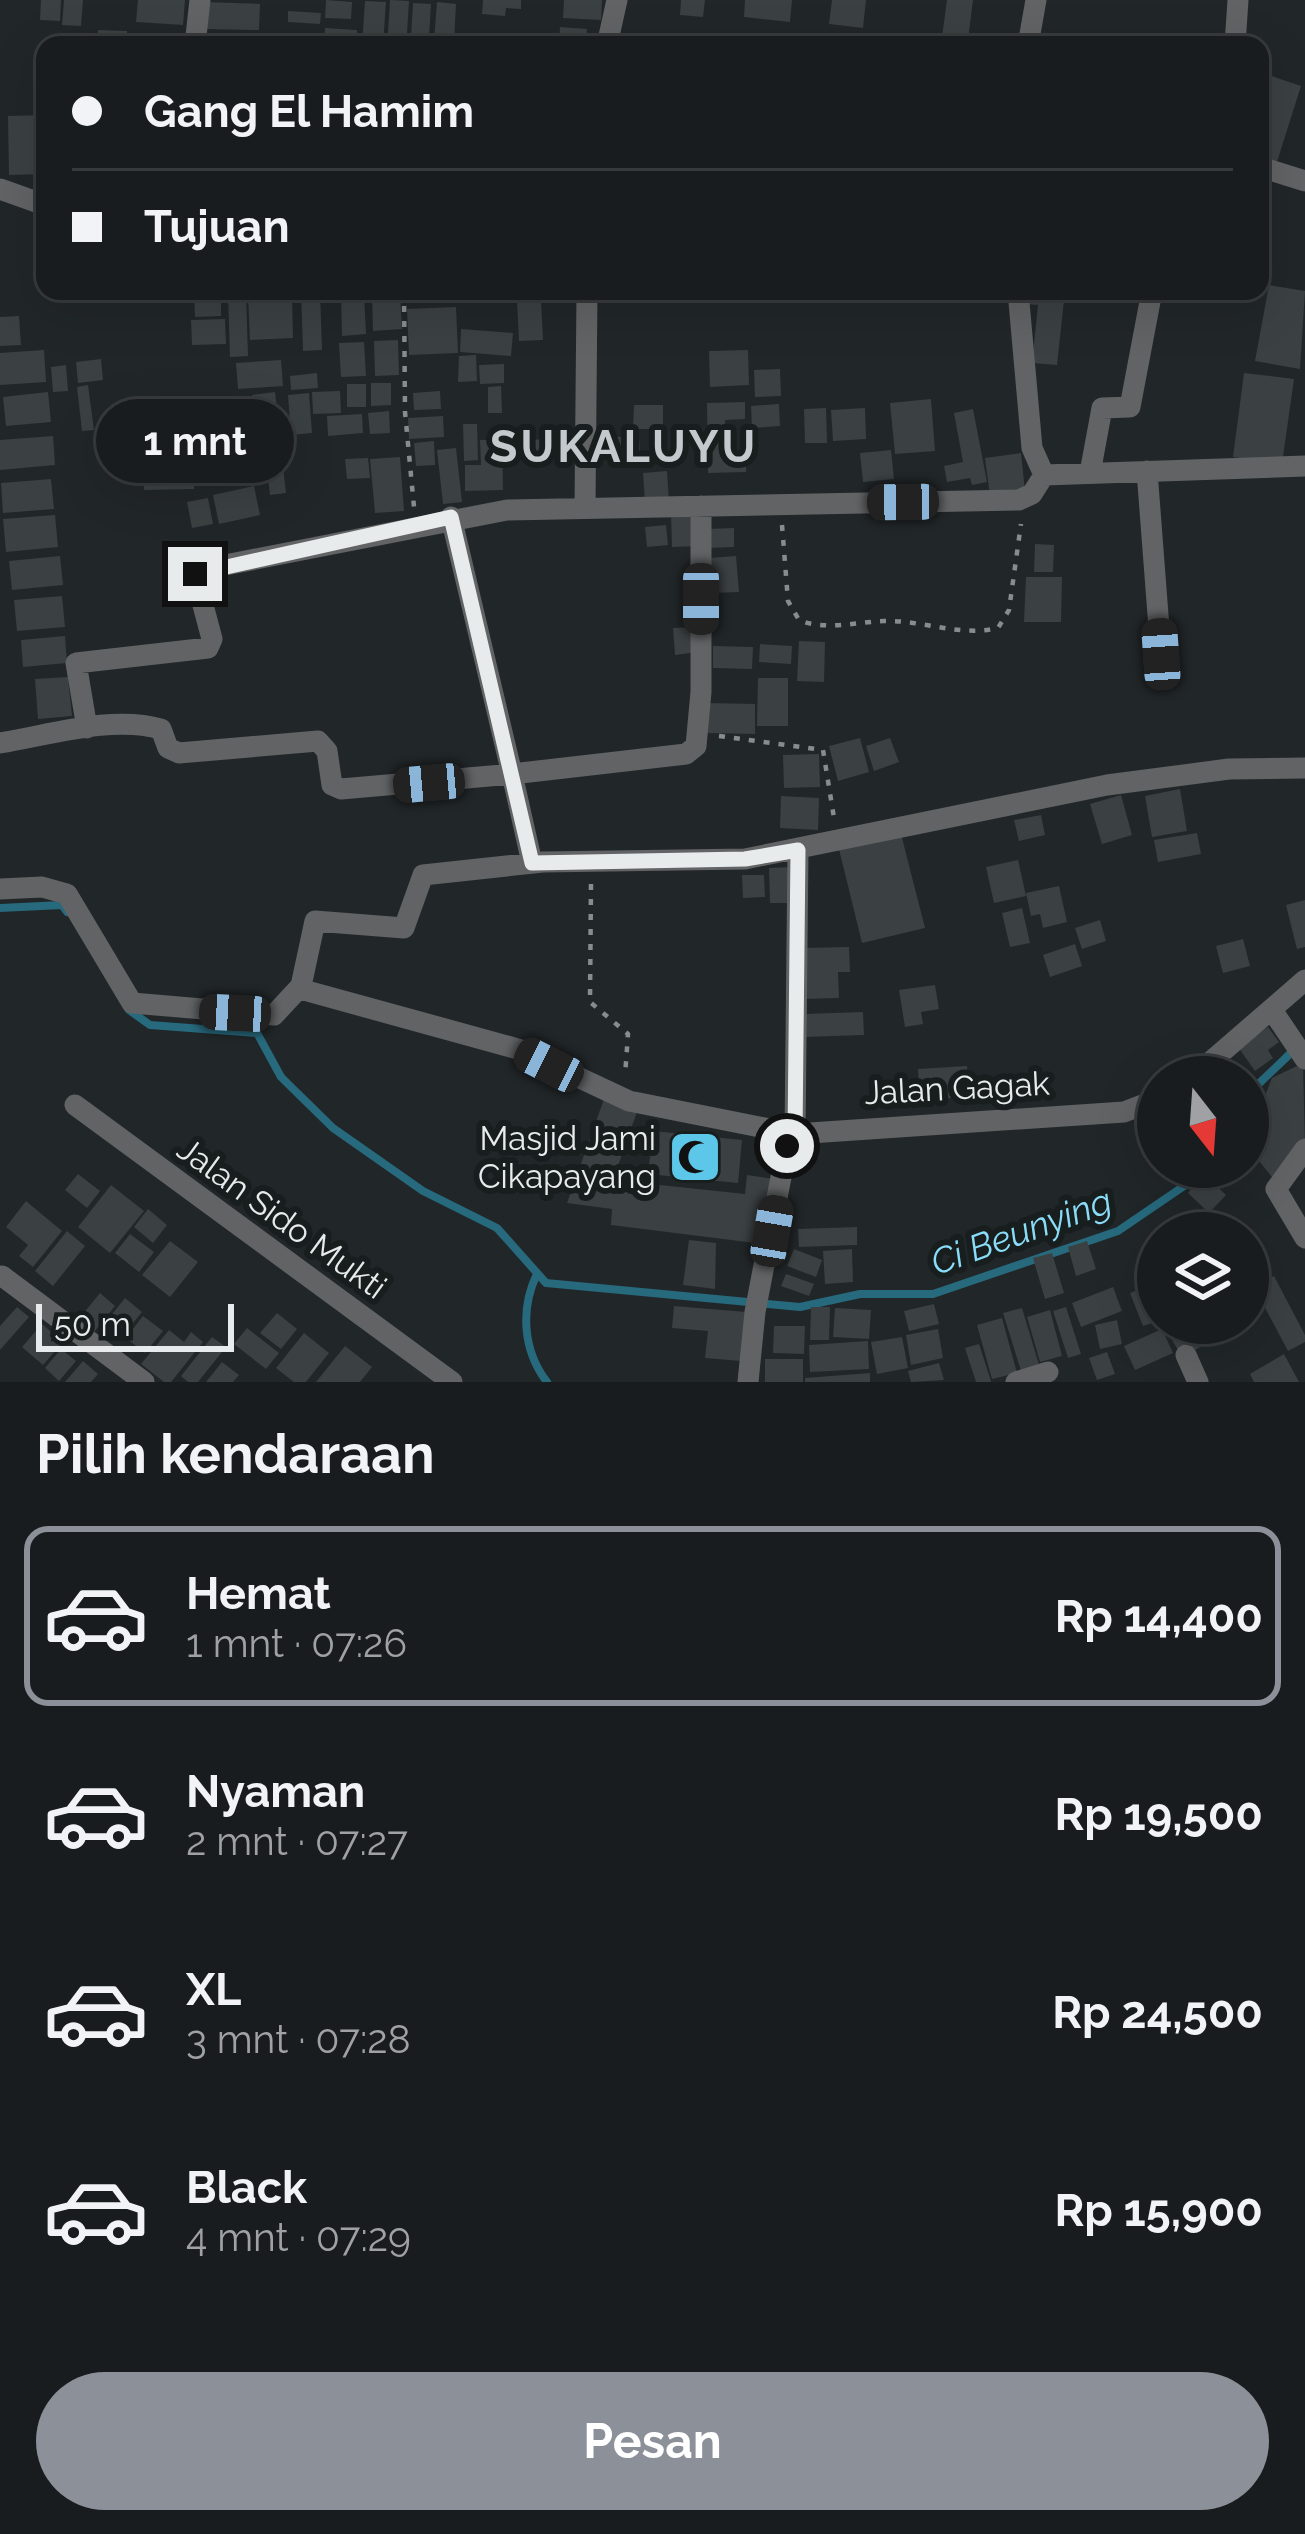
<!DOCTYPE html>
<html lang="id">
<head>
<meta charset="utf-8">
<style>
	:root { --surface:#191c1e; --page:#26292b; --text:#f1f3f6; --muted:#9fa1a4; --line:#373a3c; --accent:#8c9099 }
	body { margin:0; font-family:Raleway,sans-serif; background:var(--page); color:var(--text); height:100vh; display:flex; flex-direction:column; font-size:45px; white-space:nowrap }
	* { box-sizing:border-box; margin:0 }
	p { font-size:39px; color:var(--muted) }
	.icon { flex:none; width:66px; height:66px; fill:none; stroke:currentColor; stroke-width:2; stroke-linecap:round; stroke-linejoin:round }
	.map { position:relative; height:1382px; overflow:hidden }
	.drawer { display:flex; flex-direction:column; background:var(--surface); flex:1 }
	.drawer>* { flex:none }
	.hud { position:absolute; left:36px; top:36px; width:1233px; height:264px; border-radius:24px; box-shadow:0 12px 48px #0002,0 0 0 3px var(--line); display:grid; align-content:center; height:264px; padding:0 36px; background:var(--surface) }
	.needle { width:78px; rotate:163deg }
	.fabs { position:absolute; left:1137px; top:1056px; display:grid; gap:24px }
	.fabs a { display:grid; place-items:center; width:132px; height:132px; border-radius:50%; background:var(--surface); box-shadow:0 12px 48px #0002,0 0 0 3px var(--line); font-size:60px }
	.scale { position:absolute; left:36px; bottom:30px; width:198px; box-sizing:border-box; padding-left:12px; border:6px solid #e8ebec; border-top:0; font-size:33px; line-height:42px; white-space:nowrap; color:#e8ebec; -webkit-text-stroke:9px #181d1e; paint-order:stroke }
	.end { position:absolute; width:54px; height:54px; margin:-27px; border:15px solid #e8ebec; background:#111; box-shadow:0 0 0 6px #111 }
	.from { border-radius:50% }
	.bubble { position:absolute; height:84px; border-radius:42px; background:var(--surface); box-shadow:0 12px 48px #0002,0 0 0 3px var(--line); font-size:39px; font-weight:700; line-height:84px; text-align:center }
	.car { position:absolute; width:36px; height:72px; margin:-36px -18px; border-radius:15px; box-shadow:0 0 9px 3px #0007; background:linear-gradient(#222 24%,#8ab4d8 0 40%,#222 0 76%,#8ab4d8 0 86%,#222 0) }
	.hud b { display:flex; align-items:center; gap:42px; height:114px; font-size:45px }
	.hud b+b { border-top:3px solid var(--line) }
	.hud i { width:30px; height:30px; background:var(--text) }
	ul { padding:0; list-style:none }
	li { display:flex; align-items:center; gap:36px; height:180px; margin:0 24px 18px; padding:0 12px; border:6px solid transparent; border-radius:24px }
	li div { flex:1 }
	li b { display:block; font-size:45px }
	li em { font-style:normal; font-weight:700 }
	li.active { border-color:var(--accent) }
	li>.icon { width:108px; height:108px; stroke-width:1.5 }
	h2 { padding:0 36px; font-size:54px; line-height:144px }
	.button { display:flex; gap:24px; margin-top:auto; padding:24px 36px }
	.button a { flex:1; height:138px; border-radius:72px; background:var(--accent); color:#fff; font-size:48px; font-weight:700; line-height:138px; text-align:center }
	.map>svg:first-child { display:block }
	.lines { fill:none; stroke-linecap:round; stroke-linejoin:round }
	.stream { stroke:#27697d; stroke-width:8 }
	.building { fill:#3b4042 }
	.path { stroke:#888c8e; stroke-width:4.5; stroke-dasharray:6 9; stroke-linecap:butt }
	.street { stroke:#616364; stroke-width:21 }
	.route { stroke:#e8ebec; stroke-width:15 }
	.labels { text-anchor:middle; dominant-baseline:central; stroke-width:12; stroke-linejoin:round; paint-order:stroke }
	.street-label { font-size:33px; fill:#e8ebec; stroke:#181d1e }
	.poi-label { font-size:33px; fill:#e8ebec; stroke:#181d1e; text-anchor:end }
	.water-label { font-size:36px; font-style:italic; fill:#89ddf9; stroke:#181d1e }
	.district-label { font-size:45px; font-weight:bold; letter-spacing:3px; fill:#c3c9cc; stroke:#181d1e }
</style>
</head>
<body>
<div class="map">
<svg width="1305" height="1382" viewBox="0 0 1305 1382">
	<rect width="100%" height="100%" fill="#212628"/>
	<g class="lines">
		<path class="stream" d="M0 908 62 905 67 912
			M129 1010 150 1025 257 1033 281 1077 333 1128 423 1191 497 1228 546 1283 800 1307 860 1294H933L1118 1231 1187 1184 1198 1167
			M1248 1094 1295 1049
			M537 1274C520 1309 523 1351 547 1382"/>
	</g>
	<path class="building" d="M41 0H61L60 21 40 20Z
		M64 0H83L81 26 62 25Z
		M138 0H185L183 25 136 22Z
		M326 0 352 2 351 19 325 18Z
		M390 0 409 1 407 34 388 33Z
		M483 0H521V9L506 8 505 16 482 14Z
		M564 0H602L601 20 563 18Z
		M681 0H705L703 17 680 15Z
		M745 0H792L790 22 744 17Z
		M832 0H866L863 28 829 24Z
		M947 0H973L968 40 942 37Z
		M365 1 386 2 383 45H362Z
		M204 2 260 4 259 30 203 29Z
		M437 2 456 4 454 41 434 40Z
		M413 3 431 4 429 37 411 36Z
		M288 11 321 13 320 24 288 22Z
		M560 27 587 29 586 45H559Z
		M325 28 357 30 356 45H324Z
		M98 30 127 31V45H97Z
		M977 33 1016 38 1015 45H976Z
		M1260 72 1301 86 1275 168 1260 163Z
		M45 115V174L9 175 8 116Z
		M1269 285 1305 291 1300 369 1255 361Z
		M194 291H221V316L195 317Z
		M228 291H246L248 356 230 357Z
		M301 291H320L322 350 303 351Z
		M372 291H400L402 329 373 331Z
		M1025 291H1065L1057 365 1032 363 1038 305 1024 304Z
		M364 293 366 334 342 336 341 294Z
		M292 294 293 338 250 340 248 296Z
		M541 299 543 340 519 341 517 300Z
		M456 307 458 353 409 355 407 309Z
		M19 316 21 345 0 346V317Z
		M225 319 226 344 192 345 191 320Z
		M461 329 513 333 511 356 460 352Z
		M398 340 399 375 375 376 374 341Z
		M364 342 366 376 341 377 339 343Z
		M44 350 46 382 0 385V353Z
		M748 350 749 385 710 387 709 351Z
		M476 355 477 381 458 382 459 356Z
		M101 359 103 380 78 383 76 362Z
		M281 360 283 386 238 389 236 363Z
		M504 364V383L480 384 479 365Z
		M66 365 68 391 53 392 51 367Z
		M780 369 781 396 755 397 754 370Z
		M317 373 318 388 291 390 290 376Z
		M1244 373 1294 379 1282 464 1233 457Z
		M371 383H391V405L371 406Z
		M347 384H366V407H347Z
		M88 385 94 430 82 431 77 387Z
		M501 386 502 413H488V387Z
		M340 391 341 413 313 414 312 392Z
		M440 391 441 409 414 410 413 393Z
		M48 392 51 422 6 426 3 397Z
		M275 392 280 434 257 436 252 395Z
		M309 393 312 433 291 435 288 395Z
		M931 399 935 451 895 454 890 403Z
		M745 402V419L725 420 726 455H746V472L708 473 707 403Z
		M779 404 780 426 752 428 751 406Z
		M634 405H663V429H633Z
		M826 408 827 443H805L804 409Z
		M865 408 866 439 833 441 831 410Z
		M114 409 153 411 152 426 113 424Z
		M973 409 987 482 972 485 970 478 947 482 944 466 963 462 954 413Z
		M389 411 390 433 370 434 368 413Z
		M362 414 363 433 328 436 327 416Z
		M443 416 444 437 409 439 408 418Z
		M463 424H477L478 460 464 461Z
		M201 425 202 452 183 453 181 426Z
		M122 430H146V450H122Z
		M53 436 55 465 0 470V440Z
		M639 436 640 457 617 458 616 437Z
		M553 439V454L526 455 525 440Z
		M480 440H502L503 490 465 491V465H481Z
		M434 441 435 465 416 466 414 443Z
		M238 442 245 480 218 485 212 447Z
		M456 448 462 502 443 504 437 450Z
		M281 449 286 493 270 495 265 451Z
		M891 450 894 479 863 482 860 453Z
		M1021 453 1025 491 990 496 985 458Z
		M400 457 404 511 375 513 370 459Z
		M368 458 370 478 347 479 345 459Z
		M194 465V489L144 490 143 466Z
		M667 471 669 502 645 503 643 473Z
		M51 479 54 509 3 513 1 483Z
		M254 486 260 515 219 524 213 495Z
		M208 498 213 524 192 528 187 502Z
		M699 514 700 546 672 547 671 515Z
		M55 515 58 547 6 552 3 519Z
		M666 525 668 545 647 547 645 527Z
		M734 528V547L708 548 707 529Z
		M1035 544 1054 545 1053 572H1034Z
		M60 556 63 585 12 590 9 561Z
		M736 556 739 592 712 593 709 558Z
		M1026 577H1062L1061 622H1024Z
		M62 596 65 627 17 631 14 600Z
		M696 627 698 652 675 655 673 628Z
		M65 636 67 663 23 667 21 640Z
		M799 641 825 642 824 682 797 681Z
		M760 644 792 646 791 664 759 662Z
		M713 646 753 647 752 669 713 668Z
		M68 677 72 716 38 719 35 679Z
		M758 678H788V726H757Z
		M706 703 755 704V734L705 733Z
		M860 738 869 772 838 781 829 746Z
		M890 738 899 762 874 771 866 746Z
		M819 754 820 787 784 788 783 755Z
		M1180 789 1187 831 1152 837 1145 796Z
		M1121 795 1132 835 1102 844 1090 804Z
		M781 796 819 798 818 830 780 828Z
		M1041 815 1045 835 1019 841 1014 820Z
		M1197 833 1201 854 1158 862 1154 840Z
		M901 834 925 928 862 943 839 849Z
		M1018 860 1026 896 994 903 986 867Z
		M792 867V903H770L769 868Z
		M742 875H764L765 897 743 898Z
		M1059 886 1067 922 1043 928 1040 914 1031 916 1026 893Z
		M1305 900V947L1297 949 1286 905Z
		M1022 908 1030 943 1010 947 1002 913Z
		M1100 920 1106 941 1082 949 1075 928Z
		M1243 939 1250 966 1223 973 1216 946Z
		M1075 944 1082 966 1050 977 1043 955Z
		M849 947 850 972H838L839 998 803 999 802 948Z
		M935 985 939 1009 921 1012 923 1024 905 1027 899 990Z
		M863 1012 864 1035 805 1037 804 1014Z
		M1268 1027 1279 1042 1268 1050 1273 1058 1255 1071 1238 1047Z
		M1303 1063 1305 1145 1275 1181 1248 1147V1121L1259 1111 1272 1078Z
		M967 1066 969 1097 920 1100 918 1069Z
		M604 1099 637 1112 613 1180 745 1194 747 1175 774 1179 763 1244 611 1225 612 1209 567 1203Z
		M653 1131 742 1140 738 1183 648 1174Z
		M78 1174 100 1191 87 1208 65 1190Z
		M1204 1174 1226 1195 1209 1213 1188 1193Z
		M111 1185 144 1211 110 1253 78 1227Z
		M26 1201 62 1231 33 1267 19 1256 28 1245 6 1227Z
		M148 1209 167 1225 153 1243 134 1227Z
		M857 1227V1245L799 1247 798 1229Z
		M67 1231 85 1246 53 1286 35 1271Z
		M130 1234 154 1252 139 1272 115 1253Z
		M689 1240 716 1243 715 1289 683 1285Z
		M170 1241 198 1262 170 1297 142 1275Z
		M1087 1241 1096 1269 1076 1276 1068 1247Z
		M794 1249 822 1260 816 1277 787 1266Z
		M852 1249 853 1282 825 1284 823 1251Z
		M1052 1253 1064 1293 1045 1299 1033 1258Z
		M786 1274 814 1284 809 1296 781 1286Z
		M1274 1276 1305 1335V1342L1288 1351 1254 1287Z
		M1151 1285 1158 1321 1143 1326 1130 1293Z
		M1113 1287 1122 1311 1081 1327 1072 1303Z
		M100 1293 115 1306 94 1332 78 1320Z
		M125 1298 142 1312 126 1332 109 1318Z
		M934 1304 939 1324 909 1331 904 1311Z
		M674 1306 746 1312 741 1361 705 1358 708 1331 672 1328Z
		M17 1307 29 1317 0 1350V1326Z
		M811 1307H830L829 1340H810Z
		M1066 1307 1081 1354 1068 1358 1053 1311Z
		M835 1308 871 1310 869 1339 833 1337Z
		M1022 1308 1040 1368 1022 1374 1003 1313Z
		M1050 1310 1062 1356 1040 1362 1027 1317Z
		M277 1313 297 1329 281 1349 260 1333Z
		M143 1316 163 1331 145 1353 126 1338Z
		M1002 1318 1017 1373 992 1379 977 1325Z
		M1117 1320 1122 1344 1100 1349 1095 1325Z
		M1169 1323H1227L1231 1330 1182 1357 1164 1326Z
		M42 1324 63 1342 43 1365 22 1347Z
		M774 1326H805L804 1354 773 1353Z
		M247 1328 279 1353 266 1369 234 1344Z
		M938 1329 943 1358 911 1365 906 1335Z
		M1162 1329 1173 1353 1135 1370 1124 1346Z
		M169 1330 184 1342 191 1332 203 1342 171 1382H164L141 1364Z
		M304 1333 329 1353 306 1382H294L276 1368Z
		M212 1337 226 1347 198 1382H188L181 1376Z
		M902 1337 908 1368 877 1374 871 1342Z
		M868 1341 869 1369 810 1372 809 1345Z
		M979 1344 990 1378 991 1382H976L965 1348Z
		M345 1346 372 1367 360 1382H316Z
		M61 1349 76 1361 59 1381 45 1368Z
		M1107 1352 1115 1374 1097 1380 1089 1358Z
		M1284 1354 1299 1382H1254L1250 1374Z
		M765 1359H803V1382H765Z
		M83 1361 98 1374 91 1382H65Z
		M222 1362 239 1375 233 1382H206Z
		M939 1363 944 1380 911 1382 908 1371Z
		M870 1373V1382H805V1378Z"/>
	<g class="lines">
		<path class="path" d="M404 291 405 412 414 507
			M782 525 788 601 799 620C825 631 856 622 884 621 923 620 959 637 998 628L1009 610 1021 524
			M719 736 823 750 834 818
			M591 884 590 1002 628 1034 625 1076"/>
		<path class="street" d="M195 45 200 0
			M607 45 617 0
			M1028 45 1036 0
			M1235 45 1238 0
			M1260 167 1305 181
			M0 189 45 205
			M562 291 587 292
			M1018 291 1032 448 1044 475 1305 466
			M1147 471 1161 654
			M1090 473 1102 408 1130 407 1152 291
			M585 508 587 291
			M451 517 512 774 686 754 696 746 701 692V506
			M87 728 76 663 208 648 212 639 195 575 220 566 507 510 1019 500 1032 494 1044 475
			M0 743C50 735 112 715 161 729L168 748 179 753 318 741 327 751 332 785 341 789 512 774 532 863
			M0 889 42 887 67 894 132 1003 274 1015 301 986 315 921 404 928 423 875 543 862 745 859 1107 785 1229 769 1305 768
			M300 989 518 1049 629 1101 795 1134 1124 1112 1158 1099
			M1272 1010 1305 1059
			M1193 1077 1305 980
			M75 1105 452 1382
			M1305 1149 1276 1189 1305 1238
			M2 1276 144 1382
			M1186 1355 1198 1382
			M748 1382 755 1312 787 1146 795 1134 798 850
			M1016 1382 1048 1372"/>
	</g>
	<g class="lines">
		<path class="route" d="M195 574 451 517 532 863 745 859 798 850 795 1135 787 1146"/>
	</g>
	<defs>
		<g id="mosque-square" transform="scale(2.7)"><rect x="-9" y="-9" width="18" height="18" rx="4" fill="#5cc7e8" stroke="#181d1e"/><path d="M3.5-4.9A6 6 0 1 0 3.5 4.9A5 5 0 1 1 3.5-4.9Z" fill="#111"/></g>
	</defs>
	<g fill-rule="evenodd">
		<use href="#mosque-square" x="695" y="1157"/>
	</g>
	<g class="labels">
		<g class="street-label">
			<text transform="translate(957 1088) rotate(-3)">Jalan Gagak</text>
			<text transform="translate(282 1218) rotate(36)">Jalan Sido Mukti</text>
		</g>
		<g class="poi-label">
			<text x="656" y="1138">Masjid Jami<tspan x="656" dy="38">Cikapayang</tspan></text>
		</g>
		<g class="water-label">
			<text transform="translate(1021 1231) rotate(-20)">Ci Beunying</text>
		</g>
		<g class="district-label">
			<text x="624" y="446">SUKALUYU</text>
		</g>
	</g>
</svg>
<div class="fabs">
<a><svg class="needle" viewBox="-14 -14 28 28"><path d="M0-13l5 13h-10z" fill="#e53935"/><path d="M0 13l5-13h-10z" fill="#9fa1a4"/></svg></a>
<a><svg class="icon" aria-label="layers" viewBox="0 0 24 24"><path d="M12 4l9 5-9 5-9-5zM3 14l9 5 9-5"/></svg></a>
</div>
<div class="scale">50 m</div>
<i class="end from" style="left:787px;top:1146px"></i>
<i class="end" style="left:195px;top:574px"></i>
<div class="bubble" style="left:96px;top:399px;width:198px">1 mnt</div>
<i class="car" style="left:903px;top:502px;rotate:269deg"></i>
<i class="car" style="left:701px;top:599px;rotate:180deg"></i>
<i class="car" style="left:1161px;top:654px;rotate:356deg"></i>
<i class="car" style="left:429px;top:783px;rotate:265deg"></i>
<i class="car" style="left:235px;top:1013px;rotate:273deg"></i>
<i class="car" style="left:549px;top:1065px;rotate:297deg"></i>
<i class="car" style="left:772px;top:1231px;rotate:10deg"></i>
<div class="hud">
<b><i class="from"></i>Gang El Hamim</b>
<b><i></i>Tujuan</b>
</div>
</div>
<section class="drawer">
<h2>Pilih kendaraan</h2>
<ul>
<li class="active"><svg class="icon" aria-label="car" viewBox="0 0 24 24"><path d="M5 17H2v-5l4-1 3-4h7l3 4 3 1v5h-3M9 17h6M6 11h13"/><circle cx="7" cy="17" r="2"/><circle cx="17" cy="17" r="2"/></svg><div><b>Hemat</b><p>1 mnt · 07:26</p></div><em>Rp 14,400</em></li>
<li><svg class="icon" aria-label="car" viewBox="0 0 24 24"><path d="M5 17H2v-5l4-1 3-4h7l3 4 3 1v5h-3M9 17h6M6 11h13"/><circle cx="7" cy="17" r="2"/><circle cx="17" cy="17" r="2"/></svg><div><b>Nyaman</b><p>2 mnt · 07:27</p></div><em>Rp 19,500</em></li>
<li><svg class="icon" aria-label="car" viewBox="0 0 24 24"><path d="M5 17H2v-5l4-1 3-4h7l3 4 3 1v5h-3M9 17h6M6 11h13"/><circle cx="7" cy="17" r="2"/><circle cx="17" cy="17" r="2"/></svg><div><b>XL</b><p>3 mnt · 07:28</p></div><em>Rp 24,500</em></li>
<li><svg class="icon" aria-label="car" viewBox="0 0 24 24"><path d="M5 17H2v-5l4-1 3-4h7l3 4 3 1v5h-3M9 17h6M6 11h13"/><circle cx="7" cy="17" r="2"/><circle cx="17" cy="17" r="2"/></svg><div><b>Black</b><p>4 mnt · 07:29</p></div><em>Rp 15,900</em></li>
</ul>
<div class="button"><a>Pesan</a></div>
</section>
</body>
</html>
